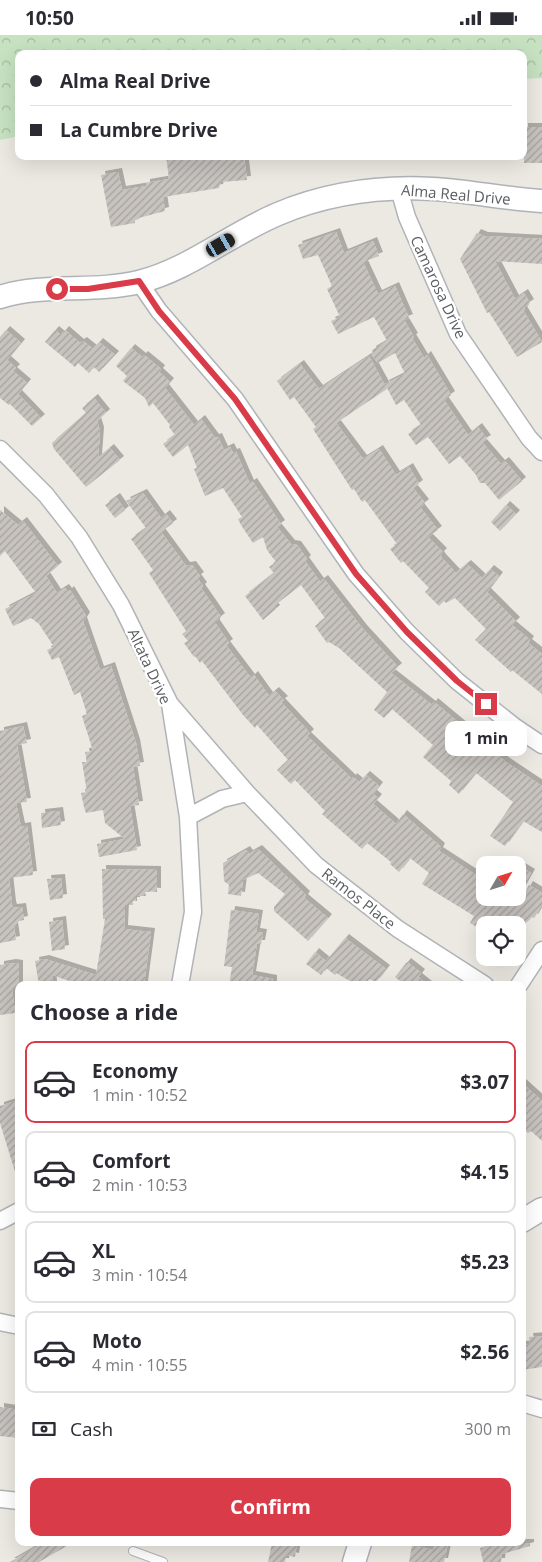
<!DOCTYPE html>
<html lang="en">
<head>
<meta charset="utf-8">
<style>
	:root { --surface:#fff; --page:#f2f2f3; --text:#2b2b33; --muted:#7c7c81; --line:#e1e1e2; --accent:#d93b48 }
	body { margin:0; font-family:"Open Sans",sans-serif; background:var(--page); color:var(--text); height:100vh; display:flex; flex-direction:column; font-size:19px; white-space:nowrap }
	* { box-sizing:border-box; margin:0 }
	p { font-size:16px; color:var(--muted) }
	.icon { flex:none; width:28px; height:28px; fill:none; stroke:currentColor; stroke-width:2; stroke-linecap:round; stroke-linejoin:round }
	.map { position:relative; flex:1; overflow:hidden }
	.side { position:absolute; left:15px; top:946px; width:511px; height:565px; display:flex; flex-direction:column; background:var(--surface); border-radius:10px; box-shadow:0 5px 20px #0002 }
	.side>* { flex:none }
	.top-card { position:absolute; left:15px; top:15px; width:512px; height:110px; border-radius:10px; box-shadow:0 5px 20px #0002; display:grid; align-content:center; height:110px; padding:0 15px; background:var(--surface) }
	.needle { width:32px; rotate:51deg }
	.controls { position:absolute; left:476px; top:821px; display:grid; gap:10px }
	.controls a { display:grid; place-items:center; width:50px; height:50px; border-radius:10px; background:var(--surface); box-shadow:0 5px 20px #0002; font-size:25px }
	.end { position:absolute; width:22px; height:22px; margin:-11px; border:6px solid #d93b48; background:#fff; box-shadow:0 0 0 2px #fff }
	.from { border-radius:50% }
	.bubble { position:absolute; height:35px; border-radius:10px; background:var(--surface); box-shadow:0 5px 20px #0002; font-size:16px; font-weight:700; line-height:35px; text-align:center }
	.car { position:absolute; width:15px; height:30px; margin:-15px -8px; border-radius:6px; box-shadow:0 0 4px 1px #0007; background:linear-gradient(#222 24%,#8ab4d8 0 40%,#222 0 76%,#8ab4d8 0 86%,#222 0) }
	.top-card b { display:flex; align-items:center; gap:18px; height:48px; font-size:19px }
	.top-card b+b { border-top:1px solid var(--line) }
	.top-card i { width:12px; height:12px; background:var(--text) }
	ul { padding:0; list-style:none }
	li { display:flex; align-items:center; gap:15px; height:82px; margin:0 10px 8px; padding:0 5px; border:2px solid var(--line); border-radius:10px }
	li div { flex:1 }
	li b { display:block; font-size:19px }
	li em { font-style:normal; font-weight:700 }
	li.selected { border-color:var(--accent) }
	li>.icon { width:45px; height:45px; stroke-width:1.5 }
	h2 { padding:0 15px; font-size:22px; line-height:60px }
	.pay { display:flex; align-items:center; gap:12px; height:55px; padding:0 15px; font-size:19px }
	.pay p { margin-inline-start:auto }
	.action { display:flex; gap:10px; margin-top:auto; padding:10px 15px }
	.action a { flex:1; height:58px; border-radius:10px; background:var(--accent); color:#fff; font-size:20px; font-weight:700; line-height:58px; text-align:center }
	.status { display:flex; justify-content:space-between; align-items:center; height:35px; padding:0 25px; background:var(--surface); direction:ltr }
	.status svg { height:14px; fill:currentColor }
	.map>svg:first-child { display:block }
	.forest { fill:url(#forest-crowns) }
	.building { fill:url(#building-hatch); filter:url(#shadow) }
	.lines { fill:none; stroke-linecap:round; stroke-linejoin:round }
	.lane-casing { stroke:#b0b4b7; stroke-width:10 }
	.street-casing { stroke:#b0b4b7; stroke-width:19 }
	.secondary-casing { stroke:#afb3b7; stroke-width:25 }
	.lane { stroke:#fff; stroke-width:8 }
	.street { stroke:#fff; stroke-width:16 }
	.secondary { stroke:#fff; stroke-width:22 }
	.route { stroke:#d93b48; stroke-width:6 }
	.labels { text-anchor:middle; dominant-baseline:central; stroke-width:5; stroke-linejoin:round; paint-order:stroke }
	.street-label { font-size:15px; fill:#5b5f62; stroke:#fff }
</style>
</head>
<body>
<div class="status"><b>10:50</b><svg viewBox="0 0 49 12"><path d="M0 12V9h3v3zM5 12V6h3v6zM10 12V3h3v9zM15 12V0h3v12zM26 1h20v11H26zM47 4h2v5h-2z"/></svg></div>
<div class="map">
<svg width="542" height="1527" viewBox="0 0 542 1527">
	<defs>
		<pattern id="forest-crowns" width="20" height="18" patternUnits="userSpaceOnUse" patternTransform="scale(1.25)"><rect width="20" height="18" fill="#c6e2c1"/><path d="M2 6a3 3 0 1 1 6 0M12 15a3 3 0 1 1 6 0" fill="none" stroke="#a4baa0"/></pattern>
		<pattern id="building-hatch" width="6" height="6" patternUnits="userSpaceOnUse" patternTransform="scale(1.25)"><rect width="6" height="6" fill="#c8c3bf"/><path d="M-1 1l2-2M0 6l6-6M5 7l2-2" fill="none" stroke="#a5a29f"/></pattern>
		<filter id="shadow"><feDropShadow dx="4" dy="-4" stdDeviation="0" flood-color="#0004"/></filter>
	</defs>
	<rect width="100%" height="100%" fill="#ece8e2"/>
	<path class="forest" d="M0 0H542V43L524 44V19H401L400 16 394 14 368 19H19V101L0 105Z"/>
	<path class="building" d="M524 92H542V128H524Z
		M166 121H244L247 145 221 147 219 153 163 162 165 176 135 184V188L111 192 101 140 118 137 122 155 146 151V148L169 144Z
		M336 197 344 218 373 206 379 221 363 227 378 259 395 251 409 283 404 285 414 302 412 303 424 323 427 320 451 360 444 365 468 400 478 392 487 404 482 407 501 429 505 426 522 446 499 465 485 448H480L476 440 460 421 449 429 428 402 416 410 408 399 421 390 404 365 396 370 385 349 405 339 395 318 378 328 371 319 373 318 372 315 387 306 374 282 338 299 331 286 340 282 327 254 332 251 323 231 318 220 303 224 298 210Z
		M477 198 484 201 542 204V229L495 226 515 264 524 258 530 268 524 272 525 274 523 275 542 307 517 322 489 277 487 278 460 224Z
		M6 295 21 308 7 325 16 333 13 336 27 348 18 359 41 383 32 391 10 369 9 370 0 363V302Z
		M55 295 61 300 65 295 80 308 83 306 93 314 99 307 115 320 99 337 94 332 89 338 78 328 75 332 45 307Z
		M131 313 142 322 144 320 161 334 159 337 170 347 165 353 194 390 201 384 215 403 218 402 224 415 230 412 233 418 236 417 250 449 253 447 281 489 277 492 291 509 297 510 307 524 305 526 320 547 324 544 363 594 398 632 391 638 432 670 434 667 506 727 542 751V797L523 786 505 811 490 801 513 767 476 738 459 759 449 750 451 746 423 722 433 710 392 674 384 683 374 675 387 657 339 613 329 607 327 608 315 591 325 583 301 550 274 571 276 574 263 585 245 561 274 538 269 532 276 527 267 515 263 502 253 508 241 490 238 484 242 482 223 453 205 461 194 434 197 433 188 410 173 422 163 409 175 400 169 392 170 390 153 368 149 372 145 363 123 346 127 341 116 331Z
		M369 321 387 354 336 388 363 424 379 414 396 440 409 432 419 449 413 453 425 468 420 472 438 495 428 502 443 517 440 520 442 523 456 538 467 529 482 543 490 534 499 541 487 557 516 586 512 590 530 605 528 608 542 619V659L512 635 511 637 475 605 486 594 455 563 446 568 444 566 439 571 425 557 429 553 403 526 401 528 390 514 397 509 365 465 362 467 354 454 352 455 313 394 316 392 294 362 290 365 277 346 300 329 319 354Z
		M94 363 106 378 97 386 100 396 98 423 110 413 120 425 86 452 54 414 52 408 86 378 82 373Z
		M143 458 161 483 166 479 173 488 161 497 186 531 192 530 200 541 197 543 203 551 201 553 221 582 216 586V589L229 608 226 610 251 643 254 640 269 661 275 656 284 665 281 667 310 698 307 701 352 744 353 742 359 747 366 740 379 751 373 759 378 763 373 769 396 789 403 779 441 812 439 816 485 846V876L493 862H498L516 873 529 850 542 858V870L534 883 532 882 524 890H485V897L470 888 474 881 422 849 429 838 410 823 399 837 390 829 391 827 367 808 362 814 322 779 325 776 295 745 291 749 277 735 288 725 257 690 255 693 243 680 202 626 200 628 195 621 194 622 184 608 188 606 182 599 186 596 149 538 153 535 131 504 146 493 126 466Z
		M116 462 125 475 115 483 105 470Z
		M506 470 516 479 500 496 491 487Z
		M0 475 18 490 23 486 58 531 46 541 57 558 65 553 68 557 70 555 86 581 83 586 100 635 111 631 136 708 140 731 133 732 139 770 130 771 137 815 99 822 97 809 125 804 105 788 103 775 86 778 84 772 81 758 87 757 82 727H87L85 717 93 716 82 681 87 679 80 657 74 660 59 622 52 625 47 615 54 612 39 589 31 583 13 591 5 574 36 558 5 516 0 521Z
		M23 691 27 708 17 710 27 767 16 768 21 792 27 791 33 840 9 843 12 870 13 873 22 872 24 885 19 886 14 891 16 905 0 908V696Z
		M59 776 61 790 42 793 41 778Z
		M258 814 306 860 304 863 328 883 308 906 274 876V872L285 859 258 838 243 845 241 861 228 859 229 850 224 846 223 828 246 815 249 819Z
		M518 830 531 838 518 861Z
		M102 834 157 835V857L145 856 146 861H136V866H133V870H125L124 894 151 897 144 950H81L52 940 53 950H39L35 926 45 924 96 940 105 884H103Z
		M61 843 63 863 50 865 47 844Z
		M231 875 259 879 256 897 263 898 261 909H257L252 940 273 944V950H229L232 932 224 931Z
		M62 885 65 914 52 916 49 887Z
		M345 903 386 934 376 947 369 944 364 950H357L336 938 335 940 326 933 321 940 306 929 315 917 326 926Z
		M407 927 421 938 418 942 428 950H405L395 942Z
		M12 928 19 929V954H12L15 978 0 980V930Z
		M522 1048 542 1066V1106L531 1096 528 1098 522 1093Z
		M19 1065V1140H16L0 1088V1071Z
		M542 1301V1332L522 1335V1310L530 1309 529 1302Z
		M0 1372 19 1375V1403L0 1401Z
		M43 1508H72L39 1527H10Z
		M272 1508H297L295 1522 286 1520 285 1527H268Z
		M435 1508H448L444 1527H409L412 1510 433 1515Z
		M500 1508H530V1511L502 1519 501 1527H483L480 1513Z"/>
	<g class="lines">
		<g class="lane-casing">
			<path id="lane" d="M133 1516 163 1527"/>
		</g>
		<g class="street-casing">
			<path id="street" d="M399 154 407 182 458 299 529 403 542 417
				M139 247 159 276 235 364 356 539 407 597 457 646 515 692 542 710
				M0 414 46 460 79 502 121 570 170 669 188 782 193 877 180 950
				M170 669 247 758 316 830 398 894 485 950
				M188 782 222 764 247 758
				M519 950 542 915
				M0 1186 19 1176
				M0 1287 19 1291
				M522 1368 542 1374
				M0 1464 19 1466"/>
		</g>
		<g class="secondary-casing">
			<path id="secondary" d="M0 262C45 248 93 258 139 247 190 234 230 199 278 179 328 158 379 151 433 154 469 156 506 164 542 166
				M522 1186 542 1174
				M354 1527 360 1508"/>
		</g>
		<use href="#lane" class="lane"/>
		<use href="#street" class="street"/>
		<use href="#secondary" class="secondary"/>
	</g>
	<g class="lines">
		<path class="route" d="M57 254H88L139 246 159 276 235 364 356 539 407 597 457 646 486 669"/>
	</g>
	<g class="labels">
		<g class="street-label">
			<text transform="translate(456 159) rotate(5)">Alma Real Drive</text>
			<text transform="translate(439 252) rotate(65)">Camarosa Drive</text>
			<text transform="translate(150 631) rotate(65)">Altata Drive</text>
			<text transform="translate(359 863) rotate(38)">Ramos Place</text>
		</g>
	</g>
</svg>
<div class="controls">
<a><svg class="needle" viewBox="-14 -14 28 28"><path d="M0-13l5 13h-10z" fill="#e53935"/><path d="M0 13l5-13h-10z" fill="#7c7c81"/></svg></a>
<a><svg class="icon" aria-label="locate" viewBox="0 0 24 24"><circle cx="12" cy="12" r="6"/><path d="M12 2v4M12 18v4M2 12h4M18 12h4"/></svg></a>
</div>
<i class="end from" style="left:57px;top:254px"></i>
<i class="end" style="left:486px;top:669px"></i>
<div class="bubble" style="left:445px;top:686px;width:82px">1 min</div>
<i class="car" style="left:221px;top:210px;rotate:60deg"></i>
<div class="top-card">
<b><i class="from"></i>Alma Real Drive</b>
<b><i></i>La Cumbre Drive</b>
</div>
<section class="side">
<h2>Choose a ride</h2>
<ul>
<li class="selected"><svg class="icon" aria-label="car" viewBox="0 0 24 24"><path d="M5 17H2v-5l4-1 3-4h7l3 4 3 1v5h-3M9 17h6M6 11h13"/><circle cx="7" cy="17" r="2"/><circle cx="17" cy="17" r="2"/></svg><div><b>Economy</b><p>1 min · 10:52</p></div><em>$3.07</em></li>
<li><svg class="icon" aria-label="car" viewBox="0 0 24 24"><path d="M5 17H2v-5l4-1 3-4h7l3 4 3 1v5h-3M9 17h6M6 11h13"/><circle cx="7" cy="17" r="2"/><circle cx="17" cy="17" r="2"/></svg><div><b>Comfort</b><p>2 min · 10:53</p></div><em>$4.15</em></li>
<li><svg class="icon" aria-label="car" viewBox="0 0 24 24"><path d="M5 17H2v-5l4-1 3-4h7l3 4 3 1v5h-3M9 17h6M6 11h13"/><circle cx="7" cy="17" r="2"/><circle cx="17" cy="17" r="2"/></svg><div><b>XL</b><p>3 min · 10:54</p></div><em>$5.23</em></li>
<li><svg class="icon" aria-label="car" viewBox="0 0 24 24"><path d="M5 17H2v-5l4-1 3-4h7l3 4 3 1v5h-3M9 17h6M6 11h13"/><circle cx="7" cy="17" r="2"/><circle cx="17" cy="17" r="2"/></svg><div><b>Moto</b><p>4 min · 10:55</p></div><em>$2.56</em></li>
</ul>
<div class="pay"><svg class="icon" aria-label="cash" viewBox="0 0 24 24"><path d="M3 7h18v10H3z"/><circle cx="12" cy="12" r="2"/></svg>Cash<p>300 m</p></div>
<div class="action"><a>Confirm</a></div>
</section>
</div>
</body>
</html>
